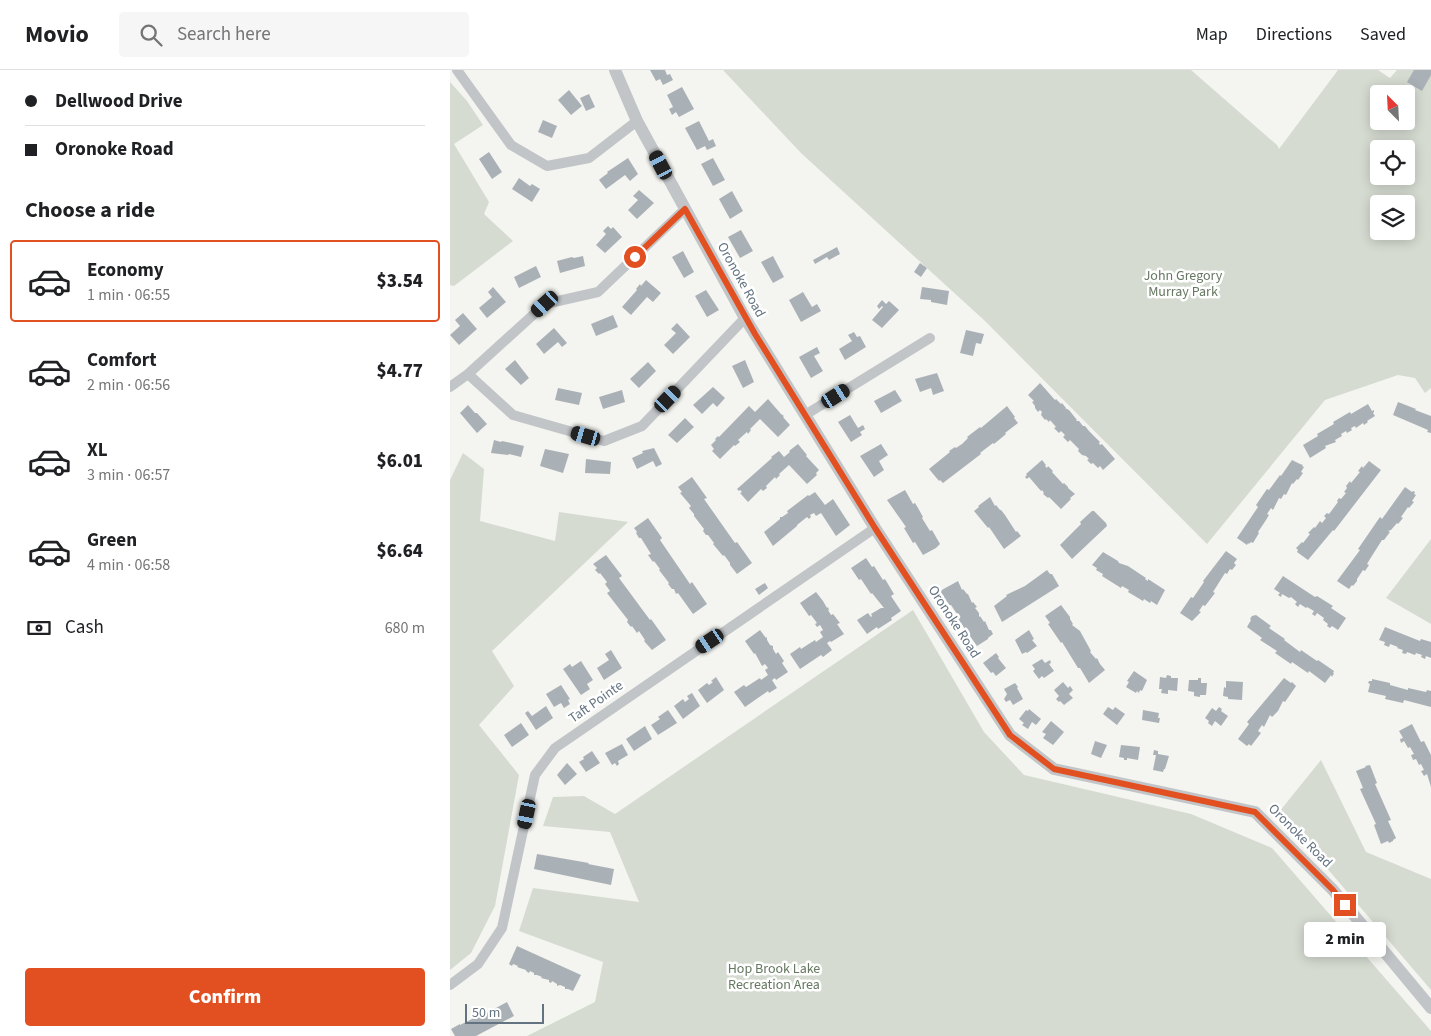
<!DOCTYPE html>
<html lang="en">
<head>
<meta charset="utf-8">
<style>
	:root { --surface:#fff; --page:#f6f6f6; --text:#202124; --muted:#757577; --line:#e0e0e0; --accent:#e24f21 }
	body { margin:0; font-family:"Source Sans 3",sans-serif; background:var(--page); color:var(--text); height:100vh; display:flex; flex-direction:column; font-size:19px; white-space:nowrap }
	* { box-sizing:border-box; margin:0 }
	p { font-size:16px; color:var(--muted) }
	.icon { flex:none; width:28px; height:28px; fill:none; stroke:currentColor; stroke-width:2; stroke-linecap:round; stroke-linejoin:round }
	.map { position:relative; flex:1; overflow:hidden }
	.drawer { display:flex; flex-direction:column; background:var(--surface); width:450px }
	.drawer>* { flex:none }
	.banner { display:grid; align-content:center; height:110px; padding:0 25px; background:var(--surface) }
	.needle { width:32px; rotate:336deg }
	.tools { position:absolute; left:920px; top:15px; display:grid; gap:10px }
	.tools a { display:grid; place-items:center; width:45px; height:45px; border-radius:5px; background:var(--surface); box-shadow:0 2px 12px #0003; font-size:25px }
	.scale { position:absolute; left:15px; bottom:12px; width:79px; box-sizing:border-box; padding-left:5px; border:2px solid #637381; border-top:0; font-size:14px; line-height:18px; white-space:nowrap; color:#637381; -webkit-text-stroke:4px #fff; paint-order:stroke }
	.end { position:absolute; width:22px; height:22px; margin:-11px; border:6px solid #e24f21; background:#fff; box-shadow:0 0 0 2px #fff }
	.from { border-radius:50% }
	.bubble { position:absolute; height:35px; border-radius:5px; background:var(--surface); box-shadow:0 2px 12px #0003; font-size:16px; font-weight:800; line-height:35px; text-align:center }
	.car { position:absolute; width:15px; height:30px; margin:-15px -8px; border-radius:6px; box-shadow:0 0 4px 1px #0007; background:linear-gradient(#222 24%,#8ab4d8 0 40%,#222 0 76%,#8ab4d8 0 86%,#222 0) }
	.banner b { display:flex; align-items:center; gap:18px; height:48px; font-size:19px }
	.banner b+b { border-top:1px solid var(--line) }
	.banner i { width:12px; height:12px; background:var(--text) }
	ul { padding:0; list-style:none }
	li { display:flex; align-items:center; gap:15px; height:82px; margin:0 10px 8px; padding:0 15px; border:2px solid transparent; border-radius:5px }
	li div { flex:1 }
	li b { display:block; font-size:19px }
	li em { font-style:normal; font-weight:800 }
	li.selected { border-color:var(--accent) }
	li>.icon { width:45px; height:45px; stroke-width:1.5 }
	h2 { padding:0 25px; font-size:22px; line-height:60px }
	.pay { display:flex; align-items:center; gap:12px; height:55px; padding:0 25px; font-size:19px }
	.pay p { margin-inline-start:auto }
	.action { display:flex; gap:10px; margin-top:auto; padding:10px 25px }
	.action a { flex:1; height:58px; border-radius:5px; background:var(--accent); color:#fff; font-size:20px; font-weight:800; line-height:58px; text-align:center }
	header { display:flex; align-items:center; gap:30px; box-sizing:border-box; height:70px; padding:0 25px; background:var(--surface); border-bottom:1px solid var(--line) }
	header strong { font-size:24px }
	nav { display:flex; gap:28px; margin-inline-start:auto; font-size:18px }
	.search { width:350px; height:45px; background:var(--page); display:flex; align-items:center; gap:12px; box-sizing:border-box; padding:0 18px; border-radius:5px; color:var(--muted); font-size:19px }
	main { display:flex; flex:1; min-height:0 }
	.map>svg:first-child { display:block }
	.green { fill:#d5dbd1; fill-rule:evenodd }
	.building { fill:#aab1b6 }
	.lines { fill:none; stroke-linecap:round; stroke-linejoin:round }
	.minor { stroke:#c1c5c8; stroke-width:10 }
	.tertiary { stroke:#c1c5c8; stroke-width:12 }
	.route { stroke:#e24f21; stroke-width:6 }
	.labels { text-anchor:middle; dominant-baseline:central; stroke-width:5; stroke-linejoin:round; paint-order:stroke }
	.park-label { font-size:14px; fill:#667862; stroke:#fff }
	.street-label { font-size:14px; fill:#637381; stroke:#fff }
</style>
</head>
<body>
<header>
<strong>Movio</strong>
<div class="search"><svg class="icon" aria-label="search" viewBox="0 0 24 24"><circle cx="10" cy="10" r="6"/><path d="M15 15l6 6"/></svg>Search here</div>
<nav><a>Map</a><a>Directions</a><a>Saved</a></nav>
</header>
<main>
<section class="drawer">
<div class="banner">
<b><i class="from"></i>Dellwood Drive</b>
<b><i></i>Oronoke Road</b>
</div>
<h2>Choose a ride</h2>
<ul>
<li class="selected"><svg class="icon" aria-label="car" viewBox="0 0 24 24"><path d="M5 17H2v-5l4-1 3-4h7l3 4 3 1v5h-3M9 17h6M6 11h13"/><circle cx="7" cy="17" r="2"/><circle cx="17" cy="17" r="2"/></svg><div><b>Economy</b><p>1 min · 06:55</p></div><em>$3.54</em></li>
<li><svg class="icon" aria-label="car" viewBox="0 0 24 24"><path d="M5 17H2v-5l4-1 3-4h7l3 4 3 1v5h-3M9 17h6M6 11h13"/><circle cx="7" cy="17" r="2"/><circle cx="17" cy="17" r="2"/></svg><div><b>Comfort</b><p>2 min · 06:56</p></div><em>$4.77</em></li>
<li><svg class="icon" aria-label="car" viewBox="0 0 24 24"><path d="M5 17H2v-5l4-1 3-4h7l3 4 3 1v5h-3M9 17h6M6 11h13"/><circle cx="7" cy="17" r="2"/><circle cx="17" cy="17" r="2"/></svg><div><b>XL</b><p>3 min · 06:57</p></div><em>$6.01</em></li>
<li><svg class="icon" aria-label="car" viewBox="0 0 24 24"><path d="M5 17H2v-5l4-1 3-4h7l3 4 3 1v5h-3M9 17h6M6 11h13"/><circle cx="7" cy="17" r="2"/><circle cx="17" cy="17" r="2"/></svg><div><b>Green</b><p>4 min · 06:58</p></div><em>$6.64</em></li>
</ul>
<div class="pay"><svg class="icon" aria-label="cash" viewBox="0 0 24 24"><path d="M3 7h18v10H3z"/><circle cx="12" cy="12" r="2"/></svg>Cash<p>680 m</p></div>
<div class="action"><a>Confirm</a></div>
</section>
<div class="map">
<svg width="981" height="966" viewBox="0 0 981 966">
	<rect width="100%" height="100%" fill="#f4f4f0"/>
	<path class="green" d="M273 0H741L827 75 829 79 888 0H928L940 8 947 0H981V318L975 323 965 308 948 305 875 330 757 474 535 251 351 83ZM929 24H956V51H929ZM929 79H956V106H929ZM929 134H956V161H929Z
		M0 12 17 31 33 55 4 74 39 132 34 144 63 171 4 216 0 215Z
		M13 383 34 399 30 451 105 471 109 442 178 452 42 581 64 616 29 655 69 705 45 836 21 883 0 900V410Z
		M981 469V554L936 528Z
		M463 540 534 662 574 705 741 744 822 778 981 961V966H77L145 932 153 892 69 861 83 818 189 832 160 762 93 756 103 727 134 726 165 744Z
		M871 690 916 782 981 809V920L829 742Z"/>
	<path class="building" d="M200 0H215L217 5 220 4 223 10 213 15 210 9 206 11Z
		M964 0H981V5L972 21 957 12Z
		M232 17 244 39 229 47 226 42 222 45 219 39 223 37 217 25Z
		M119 20 132 36 121 45 108 30Z
		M139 24 145 37 136 41 130 28Z
		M93 50 107 56 102 68 88 62Z
		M249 51 259 71 263 69 266 76 257 80 255 76 247 80 235 58Z
		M39 82 52 102 42 109 29 89Z
		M178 88 188 104 180 111 175 105 156 119 149 110 150 109 158 103 157 102Z
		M263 88 275 110 263 116 251 94Z
		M69 108 80 116 82 114 90 119 82 132 62 119Z
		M189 120 204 133 187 149 178 140 188 130 183 126Z
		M282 121 293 141 280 149 269 129Z
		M158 156 161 159 163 157 172 167 155 183 146 175 156 164 153 161Z
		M291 160 303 181 290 188 278 167Z
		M387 177 390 184 379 190 377 187 365 194 363 190Z
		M233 181 244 202 234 208 222 187Z
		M133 186 135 196 110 203 107 191 122 187 124 188Z
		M323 186 334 207 323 213 311 192Z
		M470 193 477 198 471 207 464 202Z
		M86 196 91 207 69 218 64 207Z
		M196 210 211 223 203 232 197 227 181 245 172 237 187 220 186 219 190 214 191 216Z
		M43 217 56 232 37 248 29 238 42 227 38 222Z
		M472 217 499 221 497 235 481 232V230L470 229Z
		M256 220 269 240 257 247 245 226Z
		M353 222 362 237 367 234 371 241 351 252 339 230Z
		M432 230 436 234 439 231 449 240 432 258 422 250 433 237 432 236 429 239 427 236Z
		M13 243 27 259 9 275 0 265 10 256 5 250Z
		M163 245 168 257 146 266 141 254Z
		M227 253 240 267 223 284 214 275 226 263 221 259Z
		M104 258 117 273 112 277 108 272 94 284 86 274Z
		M516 260 534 264 531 274 526 273 523 286 510 283Z
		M404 262 407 267 410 266 416 277 395 290 389 279 402 271 398 265Z
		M367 277 370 283 364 286 373 301 361 308 349 287Z
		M65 290 79 308 71 315 55 299Z
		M295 290 304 312 293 318 282 296Z
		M198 292 206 301 189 318 180 309Z
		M487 303 494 321 483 325 481 318 470 322 465 309Z
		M590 313 605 330 606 329 611 334 612 333 616 338H615L619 340 627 350 626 351H629L633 356H635L639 361 650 372 649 373 650 375 652 374 665 389 653 400 650 396 648 398 643 393 641 394 637 390 639 389 636 386 632 385 628 381 629 379 620 370 618 372 613 367 615 365 611 361 609 363 604 358 606 357 600 350 599 352 596 349 595 350 591 345 592 342 590 340 588 342 585 338V336L582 332 584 331 578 325Z
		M263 317 275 328 267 337 263 333 252 344 243 335Z
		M108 318 132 323 129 335 105 330Z
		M172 320 175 332 153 339 149 327Z
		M445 320 452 331 431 343 424 331Z
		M318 329 331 344 334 346 333 347 340 355 328 367 310 349 300 359 301 360 298 364 297 362 288 370 290 372 285 376 284 375 270 389 262 381 264 379 261 375 266 370 265 369 268 366 269 367 299 336 305 342Z
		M948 332 966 339 965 340 981 346V363L977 362 978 360 943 345Z
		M918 334 922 341 924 340V342L923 343 925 346 917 351 918 352 914 355 913 353 906 358 905 356 901 358 902 360 897 363 896 361 891 364 892 366 885 370 886 372 875 376 876 378 860 388 853 375 868 366 867 364 884 354 883 352 900 342 901 344Z
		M18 335 25 343H27L37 354 27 363 10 343Z
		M557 336 565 347 564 348 568 353 555 363 556 364 544 374 543 373 530 383 531 384 493 413 490 410 489 411 479 399 500 382 499 381 505 377 506 378 512 374 518 368 517 367 530 357 531 358Z
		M400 345 408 358 413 355 415 359 410 362 412 365 401 372 388 352Z
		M235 348 244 357 227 373 218 365Z
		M44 370 51 372 52 371 74 376 71 387 59 384 58 385 41 383Z
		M348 374 357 385 356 386 369 400 366 403 367 405 357 414 339 395 329 404 330 405 326 409 325 407 316 416 317 418 313 421 311 419 298 432 290 423 292 422 290 420 289 421 287 419 322 388 321 387 329 381 334 387 340 382 339 381Z
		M431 374 438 385 429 391 434 400 424 407 410 386Z
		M204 378 212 394 206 397 203 391 187 399 182 388 193 383 192 381Z
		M95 379 119 384 113 403 90 396Z
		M136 389 161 392 160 404 135 403Z
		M592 390 596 395 595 396 597 398 598 396 603 401 602 402 613 414 614 413 618 417V418L625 424 620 428 621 429 611 439 599 427 598 428 593 424 594 423 592 420 591 421 579 407 577 409 575 407 577 405 576 404Z
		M842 390 850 394 853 395 852 396 854 397 851 402 853 403 848 410 847 409 843 414 842 413 836 425 834 424 831 429 829 428 823 440 821 438 817 444 819 445 816 450 808 462 809 463 803 473 801 472 799 474 798 473 797 475 787 468 808 437 806 435 817 419 819 420 830 405 831 406Z
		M919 391 931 400 884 461 883 460 858 490 847 482 848 480 846 478 852 472 853 473 860 464 858 463 864 457 865 458 870 451 872 453 876 448 874 446 877 443 879 444 888 432 887 431 889 428 891 429 896 423 894 422 897 418 896 416 900 411 901 413 910 402 908 401 912 396 913 398Z
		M242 407 257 428 254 429 285 473 287 472 302 493 287 504 280 495V493L274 485 273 486 263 474 264 473 258 465H256L253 461 254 459 244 446V444L239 438 241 436 230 423 232 422 228 417Z
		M955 417 962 422 963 421 965 422 964 424 966 425 962 431 964 432 959 438 958 437 951 447 953 448 948 454 947 453 941 460 938 461 940 462 934 470H932L920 489 917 494 919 495 915 501 913 500 907 509V511L903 516 902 515 899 519 887 511 910 480 908 479 930 447 932 449Z
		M455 420 463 434 465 433 468 438 473 447 472 448 480 461 482 460 490 474 486 478 473 485 465 472 463 473 454 458 456 457 437 430Z
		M365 422 375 435 383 429 400 455 386 466 371 443 366 446 364 443 360 445 361 447 359 449 357 447 347 455V456L323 476 314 462 324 454 330 449V447H332L338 443 337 441 358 425 359 426Z
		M540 427 545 436 546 435 550 440H551L555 445 566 462 567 461 571 466 554 479 539 457 538 458 524 441 529 437 528 436Z
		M642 441H644L656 453 657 456 622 489 610 475 631 454 630 452Z
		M198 448 212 468 210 470 240 514 242 512 257 534 243 544 228 523 226 524 224 519H222L218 514 219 513 209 500 210 499 204 491 203 492 198 485 201 484 191 468H189L186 463 187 462 184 458Z
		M776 481 787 489 784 493 786 495 782 500 780 499 777 504 775 503 763 522 765 523 755 536 753 535 749 541 751 542 742 551 730 543 741 527 743 528 754 512 753 511Z
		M653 482 668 491 669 493 678 496 696 508 695 509 698 511V509L715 520 707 535 701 531 700 533 694 529 693 531 678 522 679 520 672 516 671 518 652 506 653 504 646 500 647 498 642 495Z
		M156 485 172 506 169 508 200 550 201 549 216 570 202 580 194 571 195 570 189 561 187 563 182 556 181 557 177 552 178 550 157 523 160 521 155 514 157 512 150 503 149 504 145 500 147 498 143 494Z
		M416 488 422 497 424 496 433 510 435 509 444 524 441 526 451 541 441 548 442 550 428 559 427 557 417 564 407 550 418 543 421 547 422 546 421 544 431 538H434L422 523 421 524 411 509 409 510 401 498Z
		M597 500 600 504H602L609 516 552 552 544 536 557 526 556 525 575 516Z
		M833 506 865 527 867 526 883 536 881 538 896 548 888 560 882 556 880 558 877 556 878 554 873 550 874 548 867 543 865 546 862 544 864 541 857 537 856 538 850 534 848 537 845 534 847 532 841 527 839 528 832 524 831 527 828 525 830 523 824 519Z
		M508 511 512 520 513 519 517 524H518L522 533 523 532 527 537 525 538 529 543V547L530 546 534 552 535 551 539 560H541L543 564 538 568V569L527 576 508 549 509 547 501 535H499L490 521Z
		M315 513 318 518 309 525 305 519Z
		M366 522 373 531 377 538 378 537 379 540H378L381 545 383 544 390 553 387 554 394 564 381 572 380 571 377 573 382 580 373 587 371 585 350 599 340 584 350 577 351 579 365 570 366 572 373 567 370 562 373 560 370 555 367 557 365 554 367 553 361 545 359 546 350 533Z
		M611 535 620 547V549L623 554 622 555 630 561 641 581 640 582 646 589 647 588 650 594 655 600 639 613 630 598H628L612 572 611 573 598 554 600 553 595 546Z
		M806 545 821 556 819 558 835 569 834 570 850 582 851 580 867 591 868 590 884 601 883 603H884L882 607 881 605 875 613 859 601 858 603 842 592 841 594 825 583 827 581 810 570 812 568 797 557 801 550 800 549 802 546Z
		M935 557 970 571 971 569 981 572V588L976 586 975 589 971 587 972 585 966 583 965 585 957 582 956 584 952 583 953 580 947 578 948 577 940 574 939 577 934 575 935 572 929 570Z
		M310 560 316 568 317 567V570L320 575 323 576V579L326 584 328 582 334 591 332 593 338 602 326 610 325 608 322 610 327 618 319 623 318 621 295 637 284 622 294 615 296 617 310 608 311 610 318 605 315 600 318 598 315 594 312 596 305 583 304 584 295 571Z
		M579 560 584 569 582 570 587 576 577 583 576 582 572 584 565 570Z
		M161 580 172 598 154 610 147 598 159 590 155 584Z
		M546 583 549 587 548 588 556 598 546 606 543 602 541 603 533 593Z
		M592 589 595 593 600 590 601 593 599 594 604 601 594 608 592 606 589 609 583 601 585 599 582 595Z
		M131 591 143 610 137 614 140 619 131 625 113 599 120 594 122 597Z
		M684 601 697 610 692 621 690 620 689 623 687 621 686 623 676 617 679 612 677 611Z
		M717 605 721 606V608H728L727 621 718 620V624L711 623 712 619H709L710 607 716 608Z
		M266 607 274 620 257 633 248 620 257 613 259 615 263 612 261 611Z
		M748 608H751V613H757L756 625H750V627L744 626V622L738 621 739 610H748Z
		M834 608 841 613 842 612 846 616 835 632 833 631 828 641 822 647 820 645 814 657 812 655 808 661 811 663 801 676 799 674 797 676 788 669 799 654 797 652Z
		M922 609 940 613V615L958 620V618L976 622 977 620 981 621V637L954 630 953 633 935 629 936 626 918 622 920 614 918 613 919 611H922Z
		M776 611 793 612 792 630 778 629V627L773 626 774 617 776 618Z
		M613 612 618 618 620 616 623 620 619 624 623 628 614 635 610 631 609 632 606 629 609 626 604 620Z
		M565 613 568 617 567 618 573 629 563 635 560 630 556 632 554 629 557 624 554 619Z
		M111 615 120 629 118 630 120 634 114 638 111 633 104 637 96 624Z
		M242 623 250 636 233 649 224 636 233 629 235 632 239 629 237 626Z
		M96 636 103 648 86 660 75 643 78 641 82 646Z
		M658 637 663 640 665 637 675 644 667 655 653 644Z
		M769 637 772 639 771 641 778 646 771 656 765 651 762 656 758 653 759 651 755 648 762 638 766 641Z
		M579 639 591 649 586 655 582 652 578 659 572 655 574 653 569 649 576 640 578 641Z
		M218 640 227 653 208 665 201 655 210 649 208 647Z
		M693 640 709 643 708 648H710L709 653 692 650Z
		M601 651 614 662 603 675 593 668 596 664 592 662Z
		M71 653 79 665 62 677 54 665Z
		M962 654 971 672 974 671 981 685V717L977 704 974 706 971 701 974 700 971 694 969 695 966 689 963 690 961 685 964 684 960 677 958 678 954 671 951 673 950 669 953 668 949 661Z
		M195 656 202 669 184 681 176 669Z
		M645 671 657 675 651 688 641 684Z
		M172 674 178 685 168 691 169 694 167 696 165 693 162 695 155 683Z
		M671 675 690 677 688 690 677 688V690H674V688L669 687Z
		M704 680 708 681V684L719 686 715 699H714L713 702 703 700 706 685H703Z
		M142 681 150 693 136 702 129 692 134 689 133 687Z
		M117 693 127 704 115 715 107 705Z
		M920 695 927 713 925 714 941 750 938 751 946 768 943 770V771L939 773 938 771 931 774 924 755 926 754 910 719 913 718 906 701 916 697 915 696Z
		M87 784 139 793 138 794 164 799 161 815 84 799Z
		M67 876 131 905 123 921 118 919H115V917L110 915 107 916V914L102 911 101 913 99 912V910L91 908 92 907 87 905H84V903L80 901 79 903 76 901V900L67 897 68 896 63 894 62 896 59 894Z
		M57 932 64 946 26 966H5L1 959 10 954V955L34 943 35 944Z"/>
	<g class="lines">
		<path class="minor" d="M7 0 61 75 97 96 139 88 187 51
			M18 304 63 345 154 371 192 356 295 248
			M0 317 18 304 95 234 148 222 235 139
			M355 345 480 268
			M0 915 28 894 52 858 85 705 105 678 425 458"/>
		<path class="tertiary" d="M165 0 187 51 295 248 425 458 560 665 604 699 805 742 883 820 981 938"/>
	</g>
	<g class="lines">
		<path class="route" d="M185 187 235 139 305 264 425 458 560 665 604 699 805 742 883 820 895 835"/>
	</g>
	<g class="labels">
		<g class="park-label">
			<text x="733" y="206">John Gregory<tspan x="733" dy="16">Murray Park</tspan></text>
			<text x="324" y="899">Hop Brook Lake<tspan x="324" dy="16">Recreation Area</tspan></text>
		</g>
		<g class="street-label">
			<text transform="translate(291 210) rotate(61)">Oronoke Road</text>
			<text transform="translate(504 552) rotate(57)">Oronoke Road</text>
			<text transform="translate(146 632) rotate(-35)">Taft Pointe</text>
			<text transform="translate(850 766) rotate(45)">Oronoke Road</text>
		</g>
	</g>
</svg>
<div class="tools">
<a><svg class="needle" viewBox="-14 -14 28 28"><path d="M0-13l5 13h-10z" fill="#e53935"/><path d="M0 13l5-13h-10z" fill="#757577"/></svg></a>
<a><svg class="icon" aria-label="locate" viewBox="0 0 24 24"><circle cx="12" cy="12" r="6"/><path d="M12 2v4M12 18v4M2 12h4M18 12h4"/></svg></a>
<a><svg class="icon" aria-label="layers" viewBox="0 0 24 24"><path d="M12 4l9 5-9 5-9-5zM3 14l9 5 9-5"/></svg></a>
</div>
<div class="scale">50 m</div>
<i class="end from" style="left:185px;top:187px"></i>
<i class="end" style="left:895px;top:835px"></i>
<div class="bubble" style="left:854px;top:852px;width:82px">2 min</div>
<i class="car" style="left:211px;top:95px;rotate:332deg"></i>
<i class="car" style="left:95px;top:234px;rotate:228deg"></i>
<i class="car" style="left:386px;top:326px;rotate:58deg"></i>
<i class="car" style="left:218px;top:329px;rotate:44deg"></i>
<i class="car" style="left:136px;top:366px;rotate:286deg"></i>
<i class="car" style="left:260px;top:571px;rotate:236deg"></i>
<i class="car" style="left:77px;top:744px;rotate:192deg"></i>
</div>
</main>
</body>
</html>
